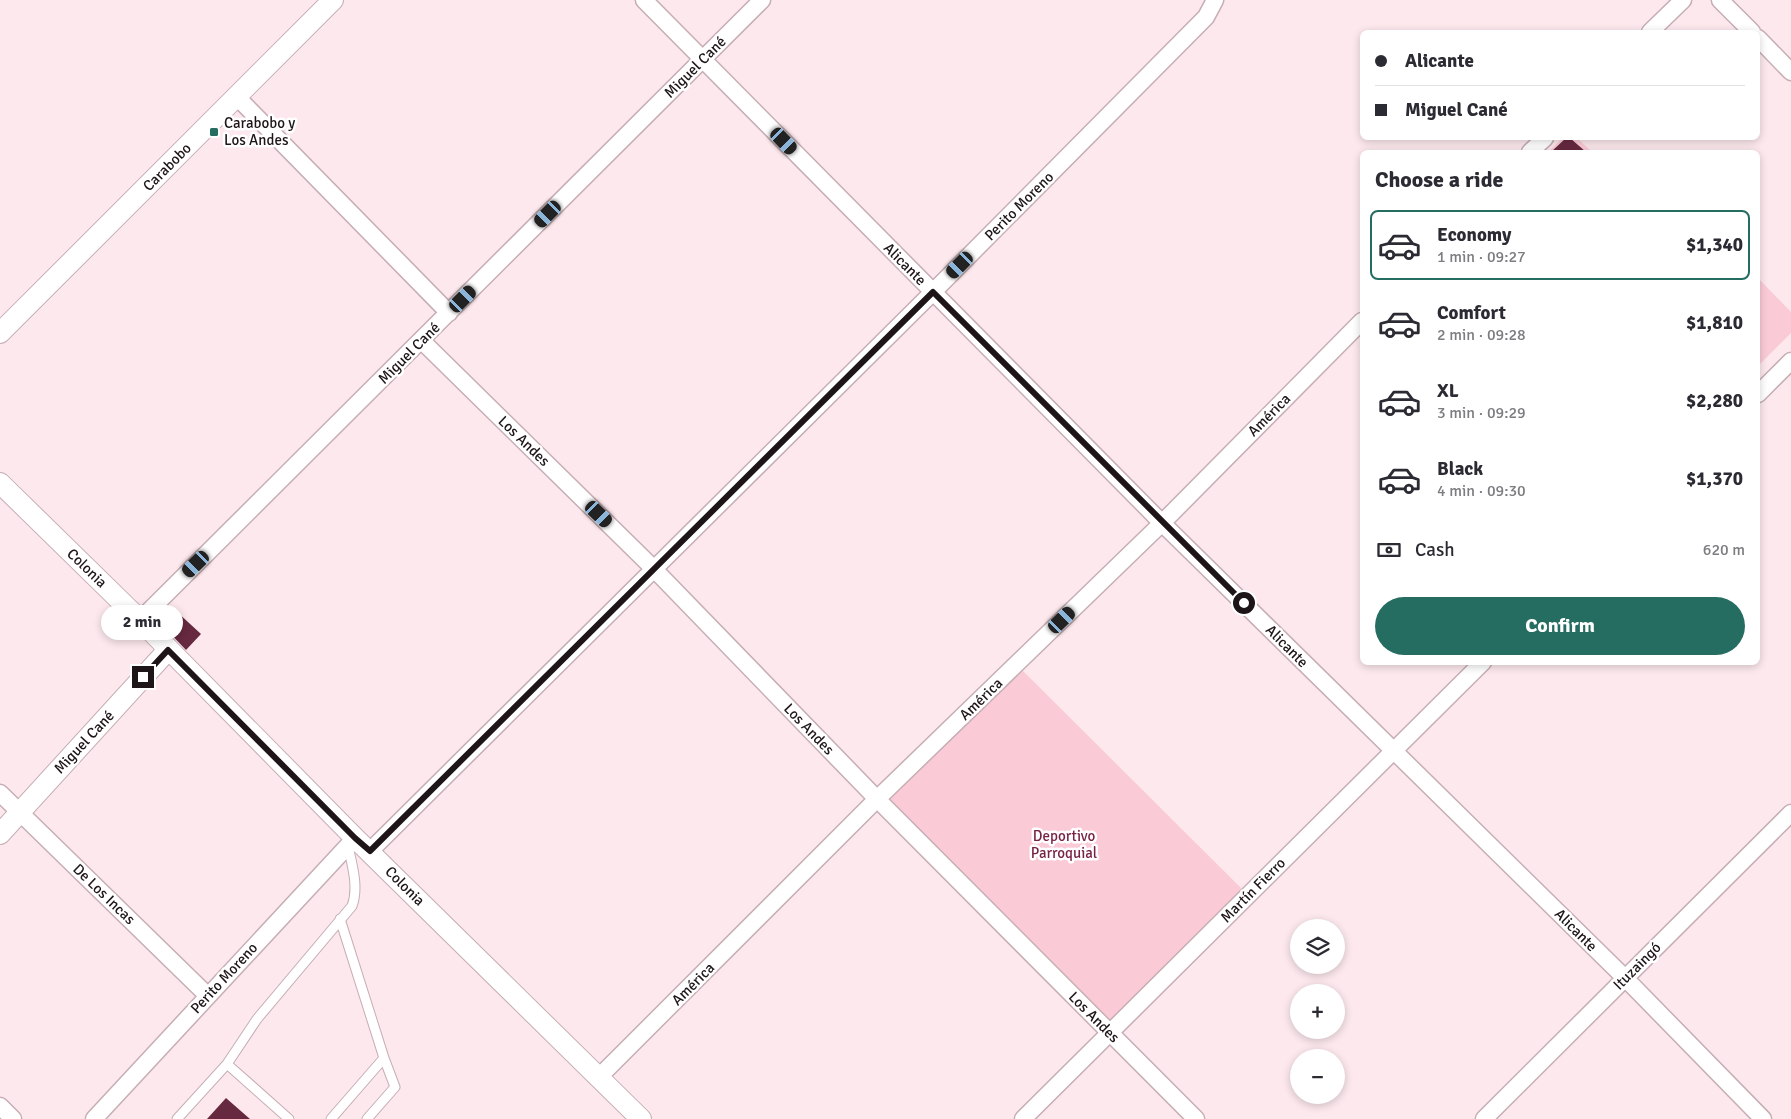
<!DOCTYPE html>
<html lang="en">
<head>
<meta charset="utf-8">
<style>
	:root { --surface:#fff; --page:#f7f7f7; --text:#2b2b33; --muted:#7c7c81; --line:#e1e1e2; --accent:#256c61 }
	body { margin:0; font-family:Signika,sans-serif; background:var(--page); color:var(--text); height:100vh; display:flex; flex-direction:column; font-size:19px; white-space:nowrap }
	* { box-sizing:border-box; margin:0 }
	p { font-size:16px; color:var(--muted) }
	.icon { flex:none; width:28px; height:28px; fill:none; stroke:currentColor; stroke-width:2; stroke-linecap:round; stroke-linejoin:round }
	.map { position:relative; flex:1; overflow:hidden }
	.details { position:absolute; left:1360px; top:150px; width:400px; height:515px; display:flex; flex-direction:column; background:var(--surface); border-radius:8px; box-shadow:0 2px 8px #0003 }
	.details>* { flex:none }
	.hud { position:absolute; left:1360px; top:30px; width:400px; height:110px; border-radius:8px; box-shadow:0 2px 8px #0003; display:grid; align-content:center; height:110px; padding:0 15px; background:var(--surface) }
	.controls { position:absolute; left:1290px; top:919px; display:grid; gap:10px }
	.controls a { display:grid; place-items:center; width:55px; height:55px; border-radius:50%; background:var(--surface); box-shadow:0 2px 8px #0003; font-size:25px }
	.end { position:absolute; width:22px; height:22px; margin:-11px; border:6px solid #1d1517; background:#fff; box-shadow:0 0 0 2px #fff }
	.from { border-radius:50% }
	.bubble { position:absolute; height:35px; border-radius:18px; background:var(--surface); box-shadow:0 2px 8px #0003; font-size:16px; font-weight:700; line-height:35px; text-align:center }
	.car { position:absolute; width:15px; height:30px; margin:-15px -8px; border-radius:6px; box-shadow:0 0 4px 1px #0007; background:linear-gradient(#222 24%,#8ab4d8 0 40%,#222 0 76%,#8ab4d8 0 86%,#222 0) }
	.hud b { display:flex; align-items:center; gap:18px; height:48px; font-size:19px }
	.hud b+b { border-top:1px solid var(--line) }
	.hud i { width:12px; height:12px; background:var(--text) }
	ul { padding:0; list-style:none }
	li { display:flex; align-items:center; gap:15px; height:70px; margin:0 10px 8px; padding:0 5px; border:2px solid transparent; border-radius:8px }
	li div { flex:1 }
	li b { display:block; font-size:19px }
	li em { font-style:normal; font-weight:700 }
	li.selected { border-color:var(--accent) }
	li>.icon { width:45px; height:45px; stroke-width:1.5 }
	h2 { padding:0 15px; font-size:22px; line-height:60px }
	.pay { display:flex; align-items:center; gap:12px; height:55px; padding:0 15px; font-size:19px }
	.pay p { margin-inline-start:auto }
	.button { display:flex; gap:10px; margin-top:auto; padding:10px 15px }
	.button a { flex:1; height:58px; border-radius:30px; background:var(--accent); color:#fff; font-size:20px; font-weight:700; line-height:58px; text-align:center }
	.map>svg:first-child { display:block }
	.green { fill:#facbd7 }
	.building { fill:#67293f }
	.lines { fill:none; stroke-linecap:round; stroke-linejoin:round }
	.service-casing { stroke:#c6aeb4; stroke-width:11 }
	.minor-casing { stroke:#c6aeb4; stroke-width:19 }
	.tertiary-casing { stroke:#c6aeb4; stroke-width:22 }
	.service { stroke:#fff; stroke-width:9 }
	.minor { stroke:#fff; stroke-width:16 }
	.tertiary { stroke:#fff; stroke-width:20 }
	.route { stroke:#1d1517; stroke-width:6 }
	.poi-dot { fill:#256c61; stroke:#fff; stroke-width:2 }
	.labels { text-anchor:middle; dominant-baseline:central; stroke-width:5; stroke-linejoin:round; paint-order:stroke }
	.street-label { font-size:15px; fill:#1d1517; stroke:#fff }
	.poi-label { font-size:15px; fill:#1d1517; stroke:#fff; text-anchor:start }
	.park-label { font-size:15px; fill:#792344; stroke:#fff }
</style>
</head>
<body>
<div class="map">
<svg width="1791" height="1119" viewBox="0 0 1791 1119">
	<rect width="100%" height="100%" fill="#fce8ed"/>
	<path class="green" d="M1563 138H1577L1592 152H1548Z
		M1758 278 1791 312V333L1758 366Z
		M1018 666 1245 892 1112 1025 884 796Z"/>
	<path class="building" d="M1566 138H1570L1586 152H1551Z
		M176 611 201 634 186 650 164 627V623Z
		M226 1098 250 1119H207Z"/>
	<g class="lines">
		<g class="service-casing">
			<path id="service" d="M227 1064 289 1119
				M177 1119 227 1064 257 1019 352 906C359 887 352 865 348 846
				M331 1119 384 1058 340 919
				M367 1119 395 1087 384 1058"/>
		</g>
		<g class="minor-casing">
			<path id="minor" d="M644 0 1162 523 1625 978 1763 1119
				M1720 0 1752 32
				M1650 32 1683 0
				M1758 38 1791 72
				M237 97 449 313
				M1530 152 1545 138
				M422 341 653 568 877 799 1196 1119
				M1758 394 1791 361
				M140 620 762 0
				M0 793 207 995
				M370 851 933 292 1206 17 1215 0
				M599 1077 877 799 1162 523 1362 321
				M0 1106 13 1119
				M94 1119 355 838
				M1023 1119 1483 662
				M1484 1119 1791 813"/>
		</g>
		<g class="tertiary-casing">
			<path id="tertiary" d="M0 333 333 0
				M0 483 140 620 355 838 641 1119
				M0 834 168 650"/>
		</g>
		<use href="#service" class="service"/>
		<use href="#minor" class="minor"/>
		<use href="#tertiary" class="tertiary"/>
	</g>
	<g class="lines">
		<path class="route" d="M143 677 168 650 355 838 370 851 933 292 1244 603"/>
	</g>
	<rect class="poi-dot" x="209" y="127" width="10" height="10" rx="2.5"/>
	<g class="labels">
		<g class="street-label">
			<text transform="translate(695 67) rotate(-45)">Miguel Cané</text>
			<text transform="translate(167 167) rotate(-45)">Carabobo</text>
			<text transform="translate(1019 206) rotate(-45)">Perito Moreno</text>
			<text transform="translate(905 264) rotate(45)">Alicante</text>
			<text transform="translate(409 353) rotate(-45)">Miguel Cané</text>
			<text transform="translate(1269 415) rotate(-45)">América</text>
			<text transform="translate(524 441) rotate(44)">Los Andes</text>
			<text transform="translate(87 568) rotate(44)">Colonia</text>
			<text transform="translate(1287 646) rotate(45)">Alicante</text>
			<text transform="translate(981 699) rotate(-44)">América</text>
			<text transform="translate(809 729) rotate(46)">Los Andes</text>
			<text transform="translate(84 742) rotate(-47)">Miguel Cané</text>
			<text transform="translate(405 886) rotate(45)">Colonia</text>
			<text transform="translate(1253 890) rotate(-45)">Martín Fierro</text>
			<text transform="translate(104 894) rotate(44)">De Los Incas</text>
			<text transform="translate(1576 930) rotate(45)">Alicante</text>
			<text transform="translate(1637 966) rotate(-45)">Ituzaingó</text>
			<text transform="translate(224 978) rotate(-47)">Perito Moreno</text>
			<text transform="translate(693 984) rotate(-45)">América</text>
			<text transform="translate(1094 1017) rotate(45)">Los Andes</text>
		</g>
		<g class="poi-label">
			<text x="224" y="123">Carabobo y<tspan x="224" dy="17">Los Andes</tspan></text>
		</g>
		<g class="park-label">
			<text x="1064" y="836">Deportivo<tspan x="1064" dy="17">Parroquial</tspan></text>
		</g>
	</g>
</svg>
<div class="controls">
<a><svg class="icon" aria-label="layers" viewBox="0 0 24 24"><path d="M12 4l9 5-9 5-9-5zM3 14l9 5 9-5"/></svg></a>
<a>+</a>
<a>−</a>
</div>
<i class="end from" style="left:1244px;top:603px"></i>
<i class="end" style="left:143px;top:677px"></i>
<div class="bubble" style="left:101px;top:605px;width:82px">2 min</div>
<i class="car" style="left:784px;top:141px;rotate:136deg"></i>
<i class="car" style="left:548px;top:214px;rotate:225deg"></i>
<i class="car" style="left:960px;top:265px;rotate:225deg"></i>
<i class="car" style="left:463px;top:299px;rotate:45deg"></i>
<i class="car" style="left:599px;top:514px;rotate:134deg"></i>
<i class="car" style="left:196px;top:564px;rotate:226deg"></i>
<i class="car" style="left:1062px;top:620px;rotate:46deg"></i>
<div class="hud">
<b><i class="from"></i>Alicante</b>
<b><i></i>Miguel Cané</b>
</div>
<section class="details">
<h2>Choose a ride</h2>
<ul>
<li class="selected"><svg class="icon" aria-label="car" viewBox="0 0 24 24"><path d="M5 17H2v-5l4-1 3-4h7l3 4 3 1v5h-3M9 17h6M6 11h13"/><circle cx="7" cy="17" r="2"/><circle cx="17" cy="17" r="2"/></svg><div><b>Economy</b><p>1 min · 09:27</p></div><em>$1,340</em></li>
<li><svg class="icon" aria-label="car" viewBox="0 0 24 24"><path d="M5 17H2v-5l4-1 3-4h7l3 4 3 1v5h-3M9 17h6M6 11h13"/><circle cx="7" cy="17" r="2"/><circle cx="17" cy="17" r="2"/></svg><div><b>Comfort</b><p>2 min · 09:28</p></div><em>$1,810</em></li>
<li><svg class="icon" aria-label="car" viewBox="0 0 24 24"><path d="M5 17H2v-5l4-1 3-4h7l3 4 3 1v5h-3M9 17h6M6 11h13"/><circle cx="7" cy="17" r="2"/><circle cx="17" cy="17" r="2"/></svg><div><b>XL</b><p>3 min · 09:29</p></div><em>$2,280</em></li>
<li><svg class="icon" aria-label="car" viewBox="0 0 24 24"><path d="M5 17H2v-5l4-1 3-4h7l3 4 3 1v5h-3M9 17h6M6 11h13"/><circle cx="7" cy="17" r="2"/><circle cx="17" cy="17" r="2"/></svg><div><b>Black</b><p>4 min · 09:30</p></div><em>$1,370</em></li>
</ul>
<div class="pay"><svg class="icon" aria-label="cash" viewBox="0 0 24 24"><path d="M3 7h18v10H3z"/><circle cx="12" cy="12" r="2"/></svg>Cash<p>620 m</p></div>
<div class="button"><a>Confirm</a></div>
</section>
</div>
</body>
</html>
